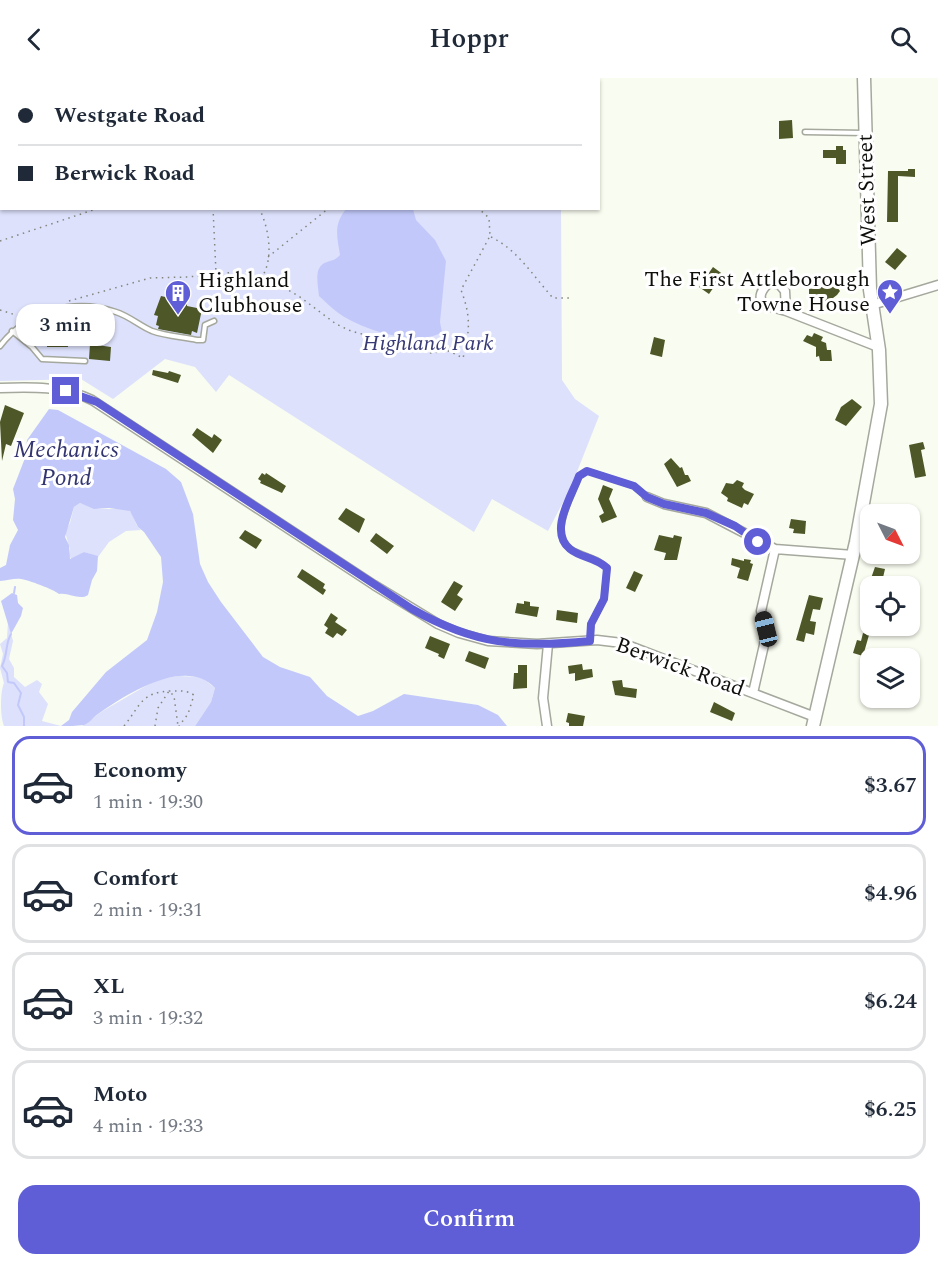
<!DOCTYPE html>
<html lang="en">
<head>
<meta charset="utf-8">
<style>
	:root { --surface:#fff; --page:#f6f6f7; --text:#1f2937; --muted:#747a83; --line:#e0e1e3; --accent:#5f5ed6 }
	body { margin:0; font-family:Spectral,serif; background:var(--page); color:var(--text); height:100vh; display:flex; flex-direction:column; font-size:22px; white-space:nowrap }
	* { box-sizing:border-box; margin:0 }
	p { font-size:20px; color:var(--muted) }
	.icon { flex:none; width:33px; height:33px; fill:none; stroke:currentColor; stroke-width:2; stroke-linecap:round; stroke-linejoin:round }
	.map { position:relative; height:648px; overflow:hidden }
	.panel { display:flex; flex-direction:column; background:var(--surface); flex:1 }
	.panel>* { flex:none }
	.banner { position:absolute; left:0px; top:0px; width:600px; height:132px; box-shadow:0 2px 4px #0004; display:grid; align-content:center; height:132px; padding:0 18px; background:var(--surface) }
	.needle { width:39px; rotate:132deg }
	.buttons { position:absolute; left:860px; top:426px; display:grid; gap:12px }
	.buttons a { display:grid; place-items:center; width:60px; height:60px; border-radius:12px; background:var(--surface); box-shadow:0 2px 4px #0004; font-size:30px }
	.end { position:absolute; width:27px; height:27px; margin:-14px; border:8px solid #5f5ed6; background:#fff; box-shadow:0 0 0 3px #fff }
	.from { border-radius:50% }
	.bubble { position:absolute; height:42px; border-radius:18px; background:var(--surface); box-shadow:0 2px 4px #0004; font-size:20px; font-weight:600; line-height:42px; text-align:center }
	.car { position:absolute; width:18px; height:36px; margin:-18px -9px; border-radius:8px; box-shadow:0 0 4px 2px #0007; background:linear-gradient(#222 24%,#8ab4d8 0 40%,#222 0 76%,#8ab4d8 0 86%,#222 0) }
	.banner b { display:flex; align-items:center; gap:21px; height:57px; font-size:22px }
	.banner b+b { border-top:2px solid var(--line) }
	.banner i { width:15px; height:15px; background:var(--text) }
	ul { padding:10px 0 0; list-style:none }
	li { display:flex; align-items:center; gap:18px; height:99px; margin:0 12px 9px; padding:0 6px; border:3px solid var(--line); border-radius:18px }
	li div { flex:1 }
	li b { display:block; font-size:22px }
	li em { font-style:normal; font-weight:600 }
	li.current { border-color:var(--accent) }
	li>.icon { width:54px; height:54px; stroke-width:1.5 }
	.action { display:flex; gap:12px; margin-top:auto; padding:12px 18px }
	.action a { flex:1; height:69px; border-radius:18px; background:var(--accent); color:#fff; font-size:24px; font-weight:600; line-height:69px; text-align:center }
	header { display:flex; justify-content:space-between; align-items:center; height:78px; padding:0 18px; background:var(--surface); font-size:27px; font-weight:600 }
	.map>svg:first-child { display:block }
	.green { fill:#dde1fb }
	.water { fill:#c2c9fa }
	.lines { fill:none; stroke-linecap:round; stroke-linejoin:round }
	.stream { stroke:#c2c9fa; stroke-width:2 }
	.building { fill:#4e5728 }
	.lane-casing { stroke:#a5a89d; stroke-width:7 }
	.street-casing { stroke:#a5a89d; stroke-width:11 }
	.secondary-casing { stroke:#a5a89d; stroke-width:15 }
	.path { stroke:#83857d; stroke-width:1.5; stroke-dasharray:1.5 4.5; stroke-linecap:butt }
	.lane { stroke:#fff; stroke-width:4 }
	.street { stroke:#fff; stroke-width:8 }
	.secondary { stroke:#fff; stroke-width:12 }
	.route { stroke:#5f5ed6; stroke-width:8 }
	.labels { text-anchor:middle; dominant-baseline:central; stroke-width:6; stroke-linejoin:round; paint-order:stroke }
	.street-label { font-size:22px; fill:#0e0e0b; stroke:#fff }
	.poi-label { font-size:22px; fill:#0e0e0b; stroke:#fff; text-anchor:end }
	.park-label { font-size:22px; font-style:italic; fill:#383a76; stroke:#fff }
	.water-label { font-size:24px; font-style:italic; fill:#333570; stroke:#fff }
</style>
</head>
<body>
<header><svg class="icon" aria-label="back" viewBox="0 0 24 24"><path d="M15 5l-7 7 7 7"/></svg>Hoppr<svg class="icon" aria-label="search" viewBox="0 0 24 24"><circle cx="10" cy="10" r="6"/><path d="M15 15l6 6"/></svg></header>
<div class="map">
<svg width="938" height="648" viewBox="0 0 938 648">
	<rect width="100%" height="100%" fill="#f9fcf0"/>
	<path class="green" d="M0 0H561L2 2V130L561 131 562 302 575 321 599 338 571 409 548 453 492 421 474 454 229 297 216 314 195 289 165 281 113 321 81 301 0 303Z
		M80 425 99 431H127C136 436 133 446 141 452L126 453 109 464 98 479 84 474 72 482 69 478 70 471 65 454 70 445 74 429Z
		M8 544 13 563 9 581 14 590V599L25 609 37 602 42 606 39 614 48 626 42 643 61 648H4C0 638 0 614 4 605L0 590 3 576 0 566 7 560Z
		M179 598 201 599 215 610 211 624 195 648H82L101 634 156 602Z"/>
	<path class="water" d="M347 130 413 131 416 142 435 162 446 183 440 244 442 254C418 270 359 251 337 234 330 229 325 223 319 218 318 206 313 188 327 184 333 182 335 182 340 177 337 158 333 146 347 130Z
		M49 331 58 332 166 391 181 404 193 436 200 486 208 504 221 524 263 579 280 589 310 599 327 618 358 638 373 633 404 616 478 627 498 637 507 648H195L211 624 215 610C186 578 126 616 98 636 93 639 90 645 84 647 77 648 68 648 61 648L69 642 72 634 106 594 147 562 157 534 163 504 161 479 144 454 138 449 130 433 109 430 94 431 80 425 74 429 65 459 69 467 70 481 84 474 98 478 97 493 92 502 88 517C79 523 69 514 59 516 53 511 28 502 21 501 14 500 7 503 0 503V490L6 487 10 467 18 452 13 442 15 421 13 411 25 380 27 362Z
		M12 515 17 517 18 525 23 530 21 538 11 556 1 523Z"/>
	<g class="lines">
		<path class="stream" d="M14 515 15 509
			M11 556C5 566 8 576 2 588L7 595 8 604 14 605 21 615 18 627 24 639V648"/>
	</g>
	<path class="building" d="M792 42 793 60 779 61V43Z
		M836 68H843V72H846V86H836V80H823V72H836Z
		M908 91H915V99L898 98V144H887L888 93H908Z
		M897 170 907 178 895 192 885 184Z
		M713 189 728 200 730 208 721 209 716 206 709 216 699 209Z
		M831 201 840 213 837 217 825 226 822 221 809 222V211L829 208 826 205Z
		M161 218 187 224V228L202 231 197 255 192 253 191 257 158 251 159 248 156 247 158 238 154 237Z
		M814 255 823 259 821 263 826 265 827 272H831L832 283H820L819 278 816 279V269L803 263 807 257 812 259Z
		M47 258 68 259V269H47Z
		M654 259 665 262 662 279 650 276Z
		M90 266 111 269 110 283 89 281Z
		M153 292 168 295 169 293 181 297 178 305 152 297Z
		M852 321 862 329 846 348 835 342 841 329Z
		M5 327 24 335 11 368 6 366 2 383 0 344Z
		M197 350 212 360 214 356 222 362 213 375 192 357Z
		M923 364 925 371 921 372 926 398 915 400 909 367Z
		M671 380 680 390 682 389 685 397H688L691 403 677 409 664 386Z
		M262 395 265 397 266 395 286 408 282 415 260 405 261 403 258 401Z
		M737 402 744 405 742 409 745 412 754 416 748 427 744 425 742 430 727 423 728 420 721 415 726 405 733 406Z
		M603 407 613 411 609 421 617 439 602 445 599 438 604 435 598 421Z
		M346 430 365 441 359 455 338 441Z
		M791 441 806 443 805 456 793 455 794 451 789 450Z
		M245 452 262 462 256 471 239 460Z
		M376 455 394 468 387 476 370 463Z
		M659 457 673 460 674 457 682 459 677 482H664L666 475 654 472Z
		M732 480 744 483V481L751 482 750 485 753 486 748 503 737 500 740 490 731 487Z
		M875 489 885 491 881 508H871L869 506Z
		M302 491 325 506 323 510 326 512 323 517 297 499Z
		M634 493 643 497 635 514 626 510Z
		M454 503 463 508 457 517 463 521 455 533 441 524Z
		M809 517 823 520 820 532 813 531 810 543 816 544 814 557 806 555 804 564 796 562Z
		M524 523 530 524V528L539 529 537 539 515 535 517 525 524 526Z
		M557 532 578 535 577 545 556 542Z
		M331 535 338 540 335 544 347 552 342 558 337 555 333 560 325 555 328 550 324 547Z
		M863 555 869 557 863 578 853 575 857 562 861 563Z
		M430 558 450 566 444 581 438 578 439 576 425 570Z
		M469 573 489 580 485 591 465 583Z
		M582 586 583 592 592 591 593 599 575 603V595L569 596 568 588Z
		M518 587H527V610L513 611 514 595H518Z
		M622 602 623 609 637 611 636 620 615 617 612 603Z
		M714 624 735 635 732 643 710 634Z
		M568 635 585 638 583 648H569V645L566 644Z"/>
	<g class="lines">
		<g class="lane-casing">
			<path id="lane" d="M805 54 864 55
				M12 253 32 269 42 281 85 283
				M0 268C27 233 73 220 116 234 129 238 140 248 152 253 166 258 183 259 197 262H203L205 247 214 243
				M590 562 591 546 604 521 607 490C597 480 587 479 574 473 546 461 572 418 579 398L587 393 634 408 647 419"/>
		</g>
		<g class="street-casing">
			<path id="street" d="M872 227 938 207
				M786 233 785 213 779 206 769 205C762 211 757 219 764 227L786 233 878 269
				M0 310C31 309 64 308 92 322L374 507 438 546 459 555 488 563 537 566 597 562 622 565 815 639
				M647 419 664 426 706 435 775 471 853 477
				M753 615 764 567 766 551 761 533 775 471
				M547 648 543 620 548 566"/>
		</g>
		<g class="secondary-casing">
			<path id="secondary" d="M813 648 856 464 881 326 879 272 870 212 864 0"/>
		</g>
		<path class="path" d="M204 0 205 2
			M64 2V0
			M200 2 201 0
			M0 98 2 95
			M213 130 216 195
			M259 130C269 150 274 180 262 199
			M491 159C518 172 533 198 553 220H573
			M0 163 99 130
			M268 179 329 130
			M69 223 150 200 188 199 245 193 276 205 300 219 336 246 351 253 431 275 449 273 463 280C470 253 471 238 461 212L490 158 489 140 478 130
			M0 232 22 239
			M46 241 51 256 68 257
			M124 648C141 627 141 614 171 613 180 613 186 612 194 617L188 636 179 648
			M155 648 158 630 169 613 174 618 178 648"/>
		<use href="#lane" class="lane"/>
		<use href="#street" class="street"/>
		<use href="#secondary" class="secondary"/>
	</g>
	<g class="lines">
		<path class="route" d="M66 313 97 324 412 531C475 567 519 570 590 563L591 546 604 521 607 490C595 479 581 480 570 471 548 453 572 418 579 398L587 393 634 408 647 419 664 426 706 435 735 448 758 464"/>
	</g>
	<defs>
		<g id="sight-pin" transform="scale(1.35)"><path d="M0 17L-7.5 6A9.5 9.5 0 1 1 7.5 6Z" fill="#5f5ed6" stroke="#fff"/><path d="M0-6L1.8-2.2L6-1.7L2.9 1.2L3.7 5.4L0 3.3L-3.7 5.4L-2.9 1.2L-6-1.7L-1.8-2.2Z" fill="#fff"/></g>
		<g id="building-pin" transform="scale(1.35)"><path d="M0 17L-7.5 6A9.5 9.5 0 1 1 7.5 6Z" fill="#5f5ed6" stroke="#fff"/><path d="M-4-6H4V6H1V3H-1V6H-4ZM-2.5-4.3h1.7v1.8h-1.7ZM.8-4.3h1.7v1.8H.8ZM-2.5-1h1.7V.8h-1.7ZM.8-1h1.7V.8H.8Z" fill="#fff"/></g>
	</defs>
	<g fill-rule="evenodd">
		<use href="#sight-pin" x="890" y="214"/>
		<use href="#building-pin" x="178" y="215"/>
	</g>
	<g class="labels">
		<g class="street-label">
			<text transform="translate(867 112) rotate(-92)">West Street</text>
			<text transform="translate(680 589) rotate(20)">Berwick Road</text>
		</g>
		<g class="poi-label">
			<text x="870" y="201">The First Attleborough<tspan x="870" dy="25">Towne House</tspan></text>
			<text x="198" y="202" text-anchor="start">Highland<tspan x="198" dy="25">Clubhouse</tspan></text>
		</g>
		<g class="park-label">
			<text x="428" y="265">Highland Park</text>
		</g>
		<g class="water-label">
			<text x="66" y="372">Mechanics<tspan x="66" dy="28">Pond</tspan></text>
		</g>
	</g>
</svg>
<div class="buttons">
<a><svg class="needle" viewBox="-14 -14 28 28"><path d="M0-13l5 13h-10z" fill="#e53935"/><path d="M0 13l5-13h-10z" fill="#747a83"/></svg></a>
<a><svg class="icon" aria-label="locate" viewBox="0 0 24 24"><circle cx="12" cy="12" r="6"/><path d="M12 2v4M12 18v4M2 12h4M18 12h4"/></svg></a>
<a><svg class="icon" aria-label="layers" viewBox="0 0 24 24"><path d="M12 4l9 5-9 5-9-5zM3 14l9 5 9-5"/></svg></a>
</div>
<i class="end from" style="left:758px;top:464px"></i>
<i class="end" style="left:66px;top:313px"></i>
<div class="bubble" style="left:16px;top:226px;width:99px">3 min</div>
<i class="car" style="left:766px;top:551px;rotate:346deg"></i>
<div class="banner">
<b><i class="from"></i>Westgate Road</b>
<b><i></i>Berwick Road</b>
</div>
</div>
<section class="panel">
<ul>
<li class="current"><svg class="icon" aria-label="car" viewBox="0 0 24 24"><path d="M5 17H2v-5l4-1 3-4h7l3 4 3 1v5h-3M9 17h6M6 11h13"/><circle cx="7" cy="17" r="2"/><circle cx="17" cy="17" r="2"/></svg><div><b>Economy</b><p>1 min · 19:30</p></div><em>$3.67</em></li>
<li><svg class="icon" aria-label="car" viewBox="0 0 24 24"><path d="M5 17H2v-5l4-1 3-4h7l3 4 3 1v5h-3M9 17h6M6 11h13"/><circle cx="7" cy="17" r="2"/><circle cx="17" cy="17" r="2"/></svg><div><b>Comfort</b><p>2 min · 19:31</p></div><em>$4.96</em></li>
<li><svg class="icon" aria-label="car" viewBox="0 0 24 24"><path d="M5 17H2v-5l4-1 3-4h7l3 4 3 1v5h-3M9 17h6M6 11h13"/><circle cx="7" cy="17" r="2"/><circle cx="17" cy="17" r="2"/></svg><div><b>XL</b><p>3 min · 19:32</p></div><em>$6.24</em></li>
<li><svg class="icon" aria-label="car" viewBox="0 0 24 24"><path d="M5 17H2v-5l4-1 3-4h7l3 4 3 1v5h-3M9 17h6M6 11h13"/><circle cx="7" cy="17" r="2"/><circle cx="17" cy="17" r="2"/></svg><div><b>Moto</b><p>4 min · 19:33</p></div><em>$6.25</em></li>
</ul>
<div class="action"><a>Confirm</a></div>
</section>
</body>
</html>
